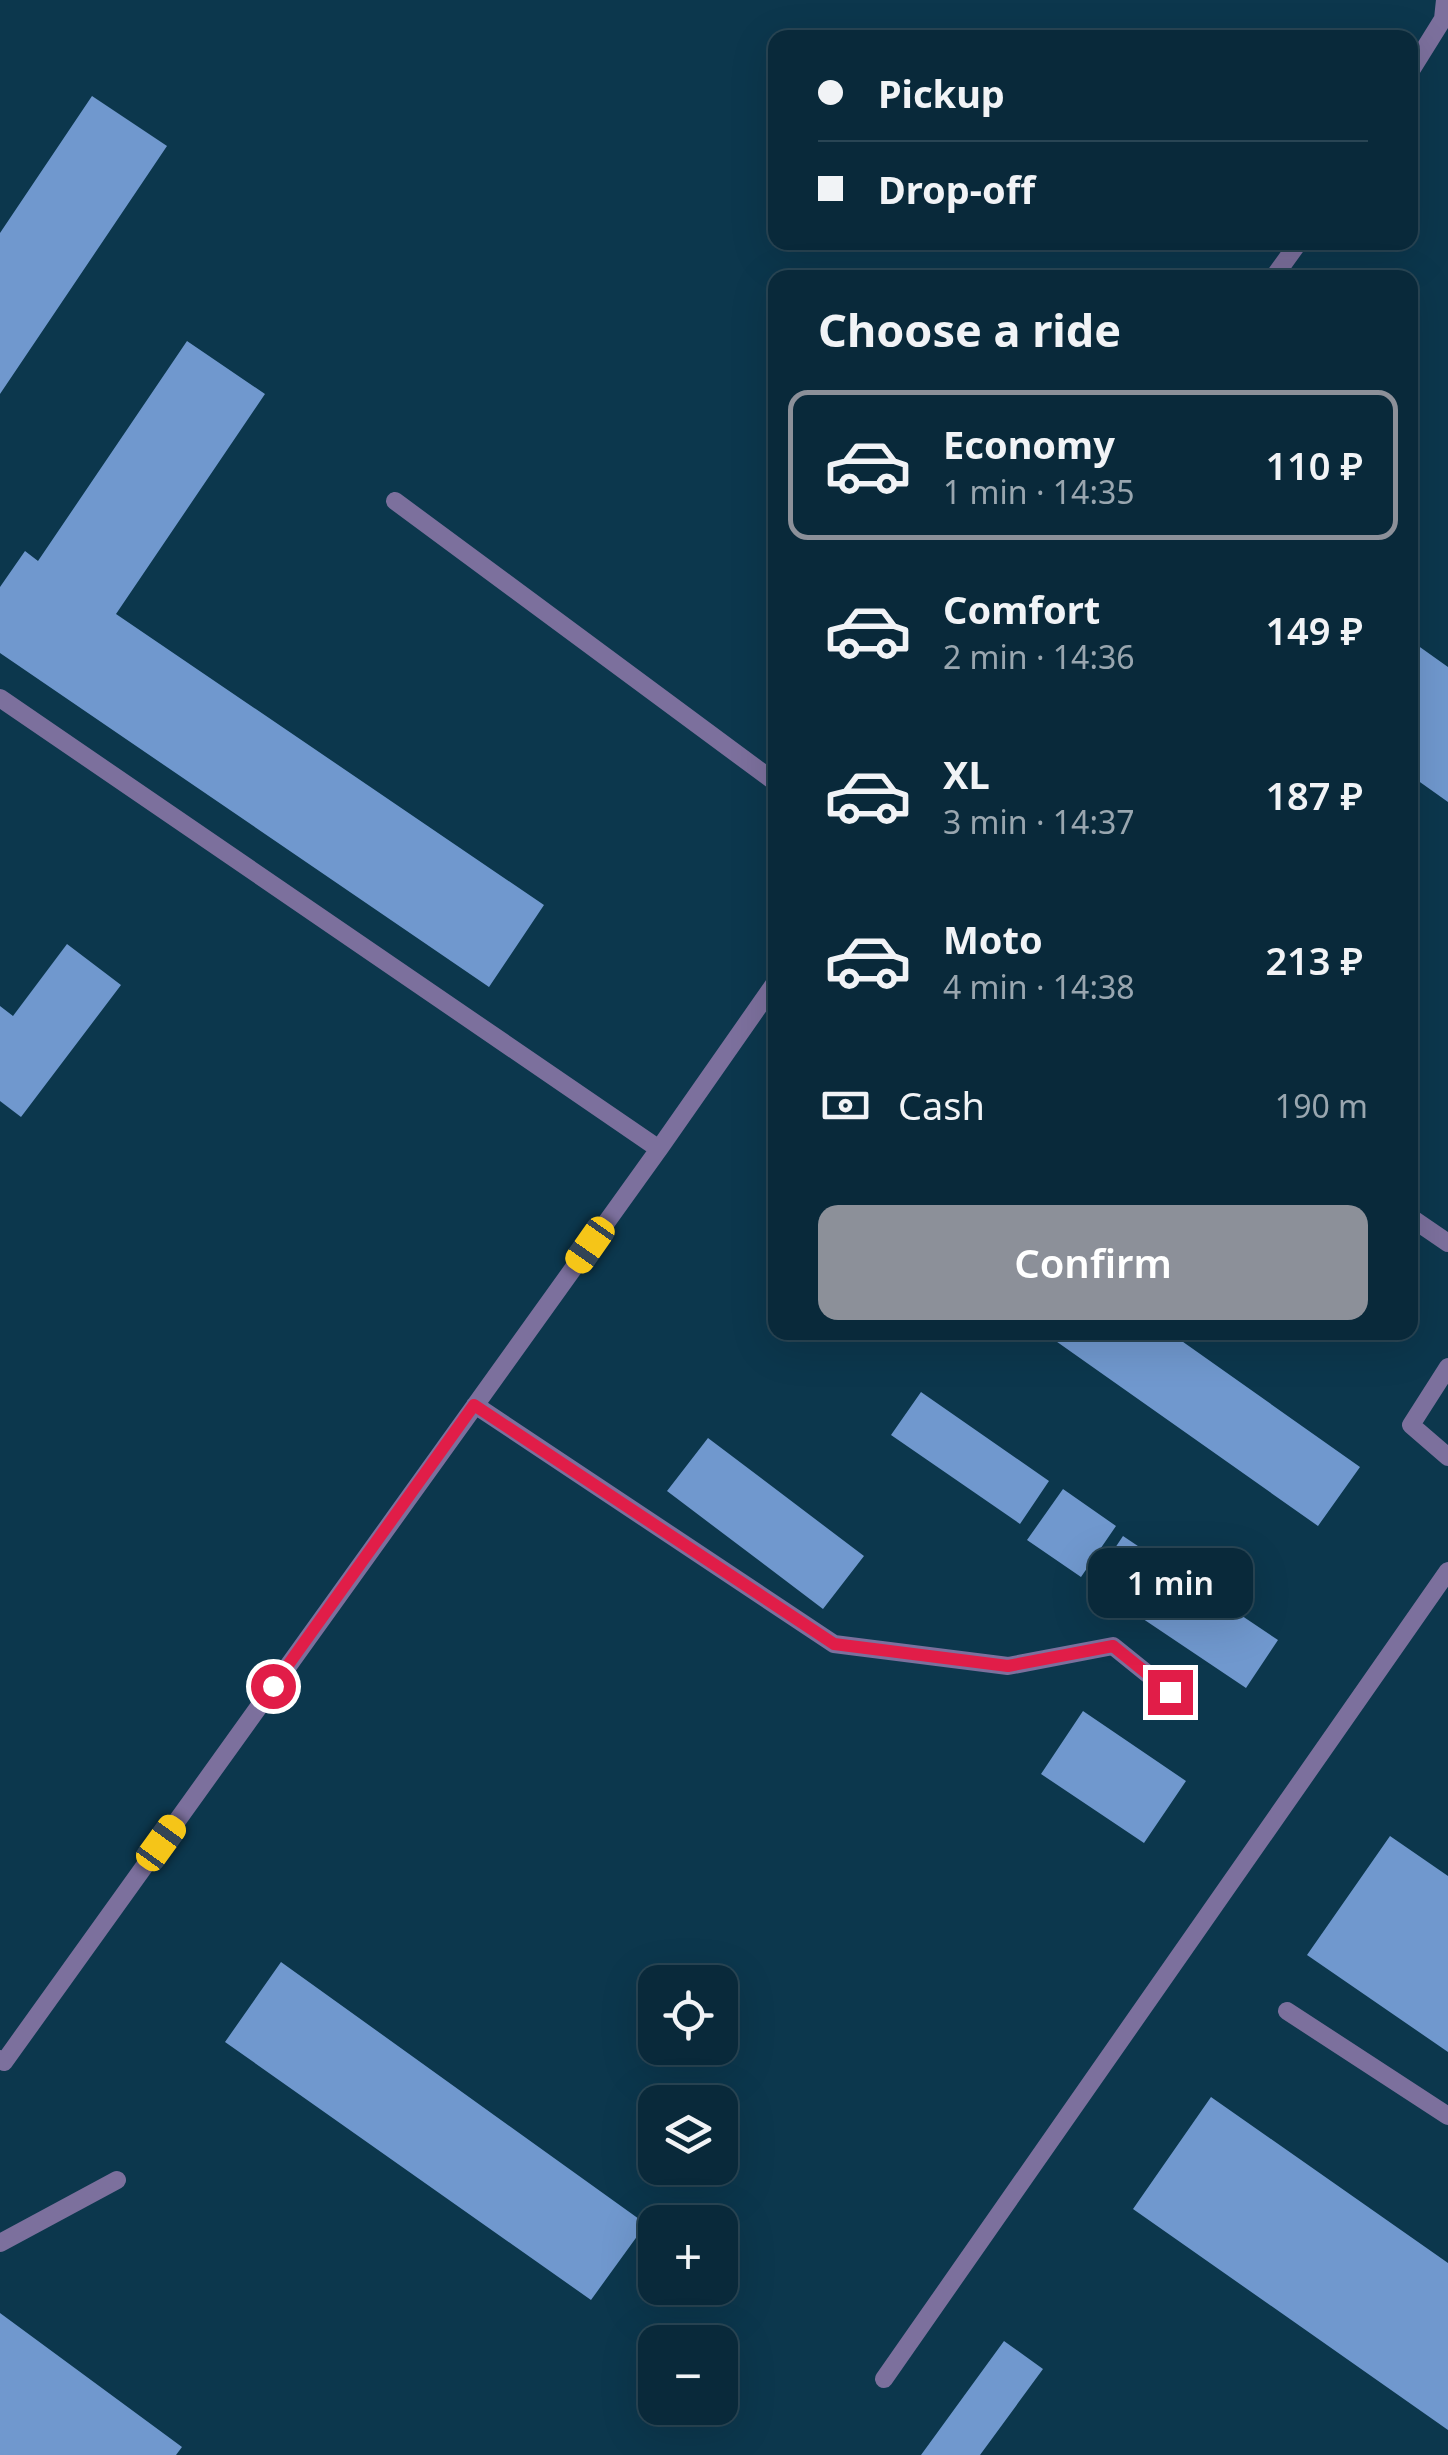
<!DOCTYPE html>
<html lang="en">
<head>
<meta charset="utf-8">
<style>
	:root { --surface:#09293a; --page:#123142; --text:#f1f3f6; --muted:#99a6af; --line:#294554; --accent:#8c9099 }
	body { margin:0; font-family:"Noto Sans",sans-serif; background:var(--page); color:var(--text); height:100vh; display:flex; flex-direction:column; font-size:38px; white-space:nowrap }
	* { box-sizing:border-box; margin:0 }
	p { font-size:32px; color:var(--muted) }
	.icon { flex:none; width:55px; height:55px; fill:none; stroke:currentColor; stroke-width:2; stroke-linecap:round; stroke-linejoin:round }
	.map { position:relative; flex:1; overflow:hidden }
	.details { position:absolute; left:768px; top:270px; width:650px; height:1070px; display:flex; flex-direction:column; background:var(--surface); border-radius:20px; box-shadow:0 10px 40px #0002,0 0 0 2px var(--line) }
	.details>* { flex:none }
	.top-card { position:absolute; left:768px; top:30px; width:650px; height:220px; border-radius:20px; box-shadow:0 10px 40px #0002,0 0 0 2px var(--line); display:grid; align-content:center; height:220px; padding:0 50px; background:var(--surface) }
	.tools { position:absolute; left:638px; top:1965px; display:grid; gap:20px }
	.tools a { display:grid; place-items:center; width:100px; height:100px; border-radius:20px; background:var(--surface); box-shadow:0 10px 40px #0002,0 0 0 2px var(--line); font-size:50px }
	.end { position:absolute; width:45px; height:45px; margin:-22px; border:12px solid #e11d48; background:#fff; box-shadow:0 0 0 5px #fff }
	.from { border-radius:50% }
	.bubble { position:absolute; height:70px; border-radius:20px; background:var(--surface); box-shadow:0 10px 40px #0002,0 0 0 2px var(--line); font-size:32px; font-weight:600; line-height:70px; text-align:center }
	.car { position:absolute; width:30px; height:60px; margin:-30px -15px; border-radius:12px; box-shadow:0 0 8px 2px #0007; background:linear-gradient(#f5c518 24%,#345 0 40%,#f5c518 0 76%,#345 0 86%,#f5c518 0) }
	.top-card b { display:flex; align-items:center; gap:35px; height:95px; font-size:38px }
	.top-card b+b { border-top:2px solid var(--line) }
	.top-card i { width:25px; height:25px; background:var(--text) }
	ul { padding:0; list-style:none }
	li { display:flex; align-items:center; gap:30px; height:150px; margin:0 20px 15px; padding:0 30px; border:5px solid transparent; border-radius:20px }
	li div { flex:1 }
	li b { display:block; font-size:38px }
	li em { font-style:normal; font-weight:600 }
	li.current { border-color:var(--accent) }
	li>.icon { width:90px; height:90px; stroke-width:1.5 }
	h2 { padding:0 50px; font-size:45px; line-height:120px }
	.pay { display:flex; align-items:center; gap:25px; height:110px; padding:0 50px; font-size:38px }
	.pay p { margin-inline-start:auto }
	.button { display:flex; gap:20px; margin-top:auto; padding:20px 50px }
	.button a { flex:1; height:115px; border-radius:20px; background:var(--accent); color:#fff; font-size:40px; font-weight:600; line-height:115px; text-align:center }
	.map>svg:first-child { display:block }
	.building { fill:#7098ce }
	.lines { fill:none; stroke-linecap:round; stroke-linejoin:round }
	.lane { stroke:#7c709d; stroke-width:18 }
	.route { stroke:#e11d48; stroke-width:12 }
</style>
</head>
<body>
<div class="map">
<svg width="1448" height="2455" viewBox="0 0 1448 2455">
	<rect width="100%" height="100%" fill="#0c374d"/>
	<path class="building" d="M92 96 167 146 0 394V233Z
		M187 341 265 394 116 614 544 905 489 987 0 653V587L25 551 38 561Z
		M1410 640 1448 667V802L1410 775Z
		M67 944 121 985 21 1117 0 1101V1006L13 1016Z
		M1043 1332H1169L1360 1467 1318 1526Z
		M921 1392 1049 1481 1020 1524 891 1435Z
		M708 1438 864 1556 823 1609 667 1491Z
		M1063 1489 1116 1526 1081 1577 1027 1540Z
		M1123 1536 1278 1640 1246 1688 1091 1584Z
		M1083 1711 1186 1781 1144 1843 1041 1774Z
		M1390 1836 1448 1876V2052L1307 1955Z
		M281 1962 646 2224 591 2300 225 2042Z
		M1211 2097 1448 2263V2430L1133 2209Z
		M0 2313 182 2447 176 2455H0Z
		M1004 2341 1043 2369 980 2455H921Z"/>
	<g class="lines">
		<path class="lane" d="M1410 72 1443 19 1445 0
			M1273 278 1299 242
			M395 501 775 782
			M0 698 659 1149 775 983
			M1410 1217 1448 1243
			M1448 1367 1411 1425 1448 1457
			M475 1405 834 1644 1008 1666 1113 1646 1170 1692
			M1287 2011 1448 2116
			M0 2059 4 2062 659 1149
			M0 2243 117 2180
			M884 2379 1448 1571"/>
	</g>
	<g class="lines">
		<path class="route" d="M273 1686 474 1405 834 1644 1008 1666 1113 1646 1170 1692"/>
	</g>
</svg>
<div class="tools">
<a><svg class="icon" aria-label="locate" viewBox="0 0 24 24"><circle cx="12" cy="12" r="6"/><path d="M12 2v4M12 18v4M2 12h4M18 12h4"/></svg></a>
<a><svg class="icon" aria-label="layers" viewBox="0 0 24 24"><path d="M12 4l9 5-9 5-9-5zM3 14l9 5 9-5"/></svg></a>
<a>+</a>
<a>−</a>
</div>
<i class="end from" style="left:273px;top:1686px"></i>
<i class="end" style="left:1170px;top:1692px"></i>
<div class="bubble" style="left:1088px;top:1548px;width:165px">1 min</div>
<i class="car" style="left:590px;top:1245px;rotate:215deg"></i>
<i class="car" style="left:161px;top:1843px;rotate:36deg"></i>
<div class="top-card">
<b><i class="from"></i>Pickup</b>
<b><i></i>Drop-off</b>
</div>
<section class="details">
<h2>Choose a ride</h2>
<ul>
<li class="current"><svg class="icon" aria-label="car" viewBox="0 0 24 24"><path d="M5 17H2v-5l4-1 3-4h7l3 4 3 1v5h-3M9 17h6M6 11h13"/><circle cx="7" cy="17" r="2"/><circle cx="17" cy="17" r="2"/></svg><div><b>Economy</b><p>1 min · 14:35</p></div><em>110 ₽</em></li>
<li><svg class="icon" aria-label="car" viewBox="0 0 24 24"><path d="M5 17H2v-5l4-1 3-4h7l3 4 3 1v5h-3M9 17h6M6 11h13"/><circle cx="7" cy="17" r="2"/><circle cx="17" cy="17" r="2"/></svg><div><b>Comfort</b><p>2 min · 14:36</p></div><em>149 ₽</em></li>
<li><svg class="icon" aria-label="car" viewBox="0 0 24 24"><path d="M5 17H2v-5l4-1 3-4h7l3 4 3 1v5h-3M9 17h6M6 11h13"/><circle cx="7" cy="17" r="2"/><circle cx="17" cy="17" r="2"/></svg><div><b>XL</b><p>3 min · 14:37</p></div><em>187 ₽</em></li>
<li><svg class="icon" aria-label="car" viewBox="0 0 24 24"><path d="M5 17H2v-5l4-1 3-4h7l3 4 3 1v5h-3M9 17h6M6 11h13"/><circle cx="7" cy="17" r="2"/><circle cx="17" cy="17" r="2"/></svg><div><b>Moto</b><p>4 min · 14:38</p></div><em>213 ₽</em></li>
</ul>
<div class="pay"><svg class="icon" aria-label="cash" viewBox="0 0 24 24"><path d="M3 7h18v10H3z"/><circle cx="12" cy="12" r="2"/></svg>Cash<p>190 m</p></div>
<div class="button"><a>Confirm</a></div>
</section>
</div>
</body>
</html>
